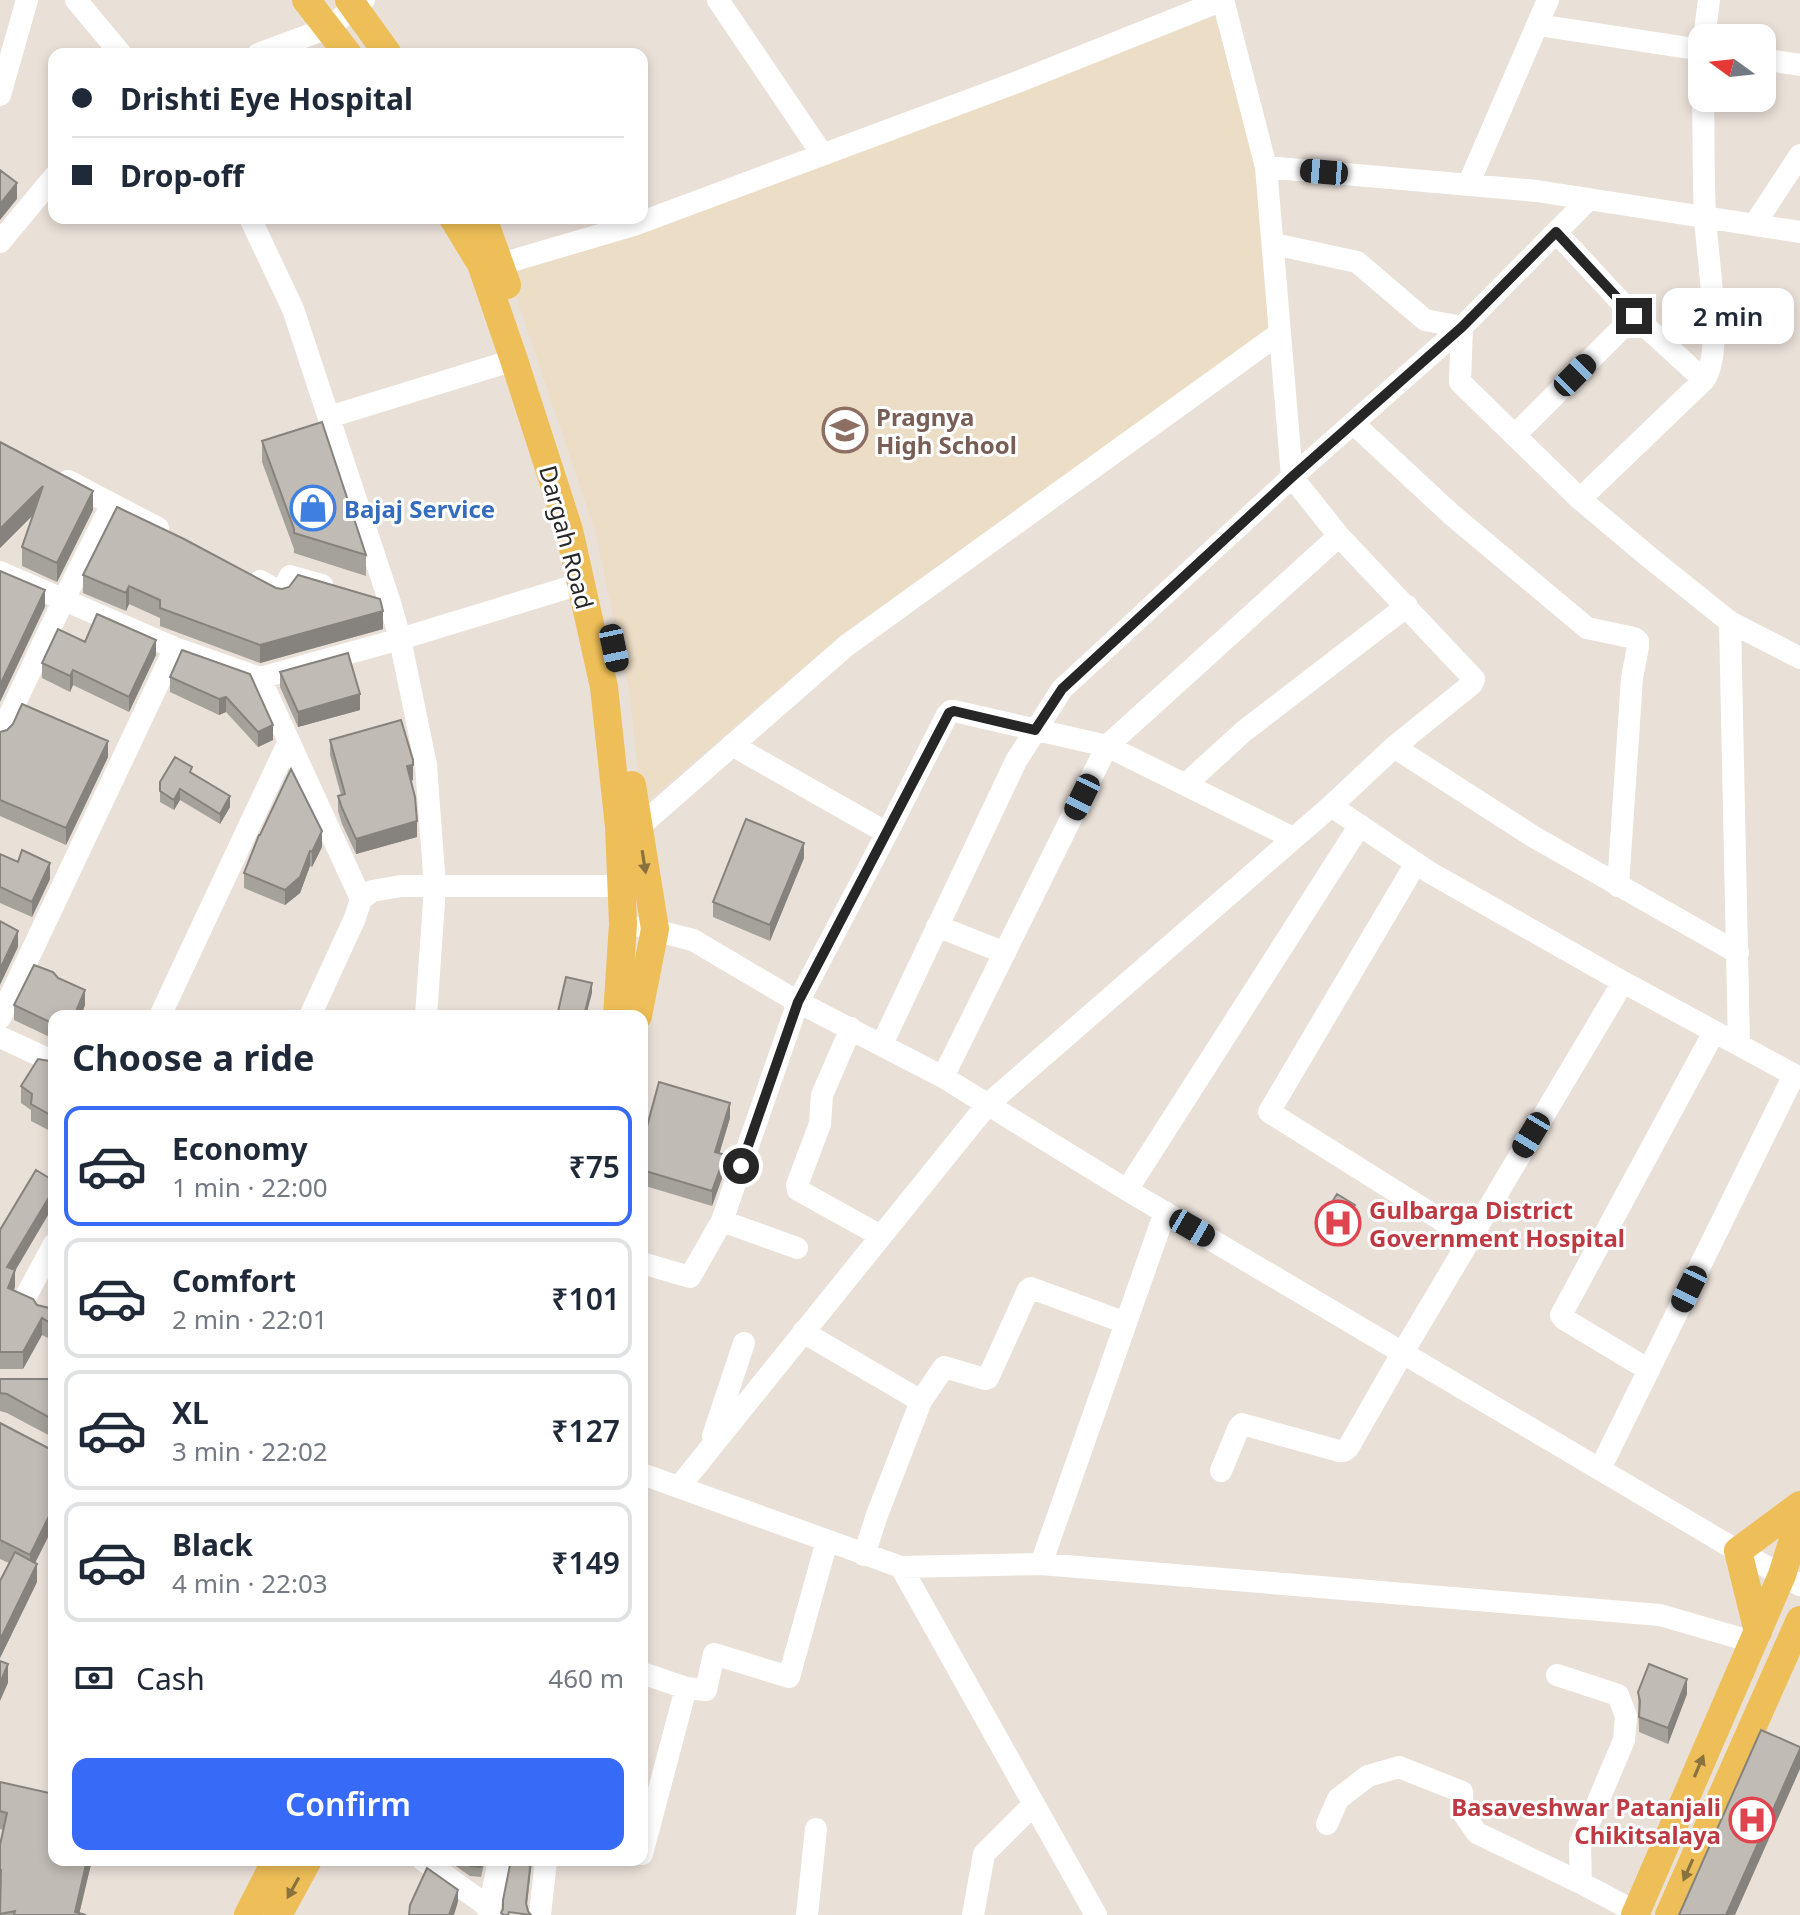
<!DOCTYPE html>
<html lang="en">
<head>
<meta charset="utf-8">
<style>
	:root { --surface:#fff; --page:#f6f6f7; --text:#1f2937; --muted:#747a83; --line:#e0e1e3; --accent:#376af7 }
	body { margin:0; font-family:"Noto Sans",sans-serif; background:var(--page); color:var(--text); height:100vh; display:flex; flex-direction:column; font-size:30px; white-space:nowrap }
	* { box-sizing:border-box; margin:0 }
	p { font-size:26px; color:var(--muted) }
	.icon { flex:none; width:44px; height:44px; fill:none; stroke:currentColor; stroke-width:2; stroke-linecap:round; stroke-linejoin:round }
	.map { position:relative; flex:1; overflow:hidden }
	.details { position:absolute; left:48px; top:1010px; width:600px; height:856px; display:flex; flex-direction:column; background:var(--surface); border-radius:16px; box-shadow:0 4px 12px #0003 }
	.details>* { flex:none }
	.hud { position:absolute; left:48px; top:48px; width:600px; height:176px; border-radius:16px; box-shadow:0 4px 12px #0003; display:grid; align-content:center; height:176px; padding:0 24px; background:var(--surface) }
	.needle { width:52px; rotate:285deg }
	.controls { position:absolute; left:1688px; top:24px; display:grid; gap:16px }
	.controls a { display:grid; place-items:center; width:88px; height:88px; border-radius:16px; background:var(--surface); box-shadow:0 4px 12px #0003; font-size:40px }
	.end { position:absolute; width:36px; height:36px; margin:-18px; border:10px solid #262626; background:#fff; box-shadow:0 0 0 4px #fff }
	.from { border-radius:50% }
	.bubble { position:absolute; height:56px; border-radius:16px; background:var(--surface); box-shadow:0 4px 12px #0003; font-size:26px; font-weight:600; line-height:56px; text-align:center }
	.car { position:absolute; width:24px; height:48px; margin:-24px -12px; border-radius:10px; box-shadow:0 0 6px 2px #0007; background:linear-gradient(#222 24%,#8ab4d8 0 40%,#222 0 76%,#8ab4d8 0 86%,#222 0) }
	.hud b { display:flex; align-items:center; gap:28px; height:76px; font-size:30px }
	.hud b+b { border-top:2px solid var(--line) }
	.hud i { width:20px; height:20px; background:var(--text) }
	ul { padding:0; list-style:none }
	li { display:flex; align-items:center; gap:24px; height:120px; margin:0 16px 12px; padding:0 8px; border:4px solid var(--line); border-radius:16px }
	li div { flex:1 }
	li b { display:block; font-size:30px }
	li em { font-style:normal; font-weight:600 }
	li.selected { border-color:var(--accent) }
	li>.icon { width:72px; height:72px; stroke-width:1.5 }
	h2 { padding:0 24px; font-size:36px; line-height:96px }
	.pay { display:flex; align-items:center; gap:20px; height:88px; padding:0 24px; font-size:30px }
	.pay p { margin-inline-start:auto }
	.primary-button { display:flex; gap:16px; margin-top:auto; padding:16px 24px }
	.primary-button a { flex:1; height:92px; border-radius:16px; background:var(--accent); color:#fff; font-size:32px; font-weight:600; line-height:92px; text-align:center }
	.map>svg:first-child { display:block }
	.education { fill:#ecddc6 }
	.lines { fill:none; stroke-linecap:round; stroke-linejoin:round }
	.minor { stroke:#fff; stroke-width:22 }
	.major { stroke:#eebf58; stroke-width:28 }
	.wall { fill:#a5a19b }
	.shaded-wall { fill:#86837e }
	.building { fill:#c0bbb4; stroke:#86837e; stroke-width:2 }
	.oneway { fill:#8a723f }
	.route { stroke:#262626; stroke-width:10 }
	.labels { text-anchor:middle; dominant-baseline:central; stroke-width:6; stroke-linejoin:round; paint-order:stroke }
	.education-label { font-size:24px; font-weight:bold; fill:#785e54; stroke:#fff; text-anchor:start }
	.shop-label { font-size:24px; font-weight:bold; fill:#366cbe; stroke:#fff; text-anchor:start }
	.street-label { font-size:24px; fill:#262626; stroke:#fff }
	.health-label { font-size:24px; font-weight:bold; fill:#be3a42; stroke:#fff; text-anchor:start }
</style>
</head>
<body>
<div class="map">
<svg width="1800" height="1915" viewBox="0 0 1800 1915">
	<rect width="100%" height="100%" fill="#e9e0d8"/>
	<path class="education" d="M1215 16 1259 169 1270 329 841 635 642 806 629 690 595 531 508 272 631 236Z"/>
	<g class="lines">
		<path class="minor" d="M76 0 121 54
			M718 0 822 154
			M1223 0 1266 167 1292 477 1339 536 1474 679 1472 684 1394 747 1331 806
			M1538 25 1702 50
			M1704 38 1709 0
			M258 54 328 28 364 0
			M1762 59 1800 65
			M0 95 27 0
			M1266 167 1537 191 1800 232
			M1468 185 1548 0
			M250 218 293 309 391 606 400 639 426 765 435 887 426 1016
			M1754 225 1800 155
			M1556 232 1634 316 1704 380
			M0 242 54 177
			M1274 244 1357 262 1425 320 1462 327 1460 382 1580 499 1649 557 1730 622 1800 658
			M501 264 634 225 1015 83 1223 0
			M329 417 514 360
			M1353 423 1452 515 1587 628 1634 638 1638 641V647L1632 678 1618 886
			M1515 435 1634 316
			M68 481 158 528
			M1580 499 1704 380C1725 353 1706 252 1705 215 1703 176 1704 137 1703 98
			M0 572 175 648 260 678 361 899
			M260 581 282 593 290 576 322 585
			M1730 622 1739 1045
			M260 678 400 639 580 584
			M0 735 64 599 112 504
			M1394 747 1534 837 1738 953
			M1186 784 1244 731 1407 606
			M639 827 846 646 1280 333
			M887 833 947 715 951 711H954L1107 746 1293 838
			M1416 863 1269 1112 1470 1238
			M937 926 1005 953
			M642 927 693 940 798 1002 943 1077 1127 1190 1738 1551 1800 1585
			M160 1016 289 741
			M310 1016 355 918 361 899 372 891 401 886H621
			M0 1018 175 648
			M851 1028 822 1095 820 1124 797 1185 798 1190 881 1236
			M0 1037 54 1062
			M882 1044 1016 761 1062 689 1292 477 1462 327 1589 199
			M943 1077 1107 746 1339 536
			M1127 1190 1360 825
			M722 1221 797 1248
			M642 1263 690 1277 722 1221 798 1002 887 833 732 745
			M26 1296 54 1244
			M803 1332 921 1401 877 1515 864 1555
			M1649 1370 1564 1319 1561 1315 1714 1032
			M921 1401 944 1367 985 1379 988 1378 1028 1290 1031 1288 1126 1323
			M713 1436 744 1343
			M1600 1469 1794 1075
			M1221 1471 1239 1427 1242 1424 1339 1451H1344L1348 1448 1403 1352 1623 982
			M642 1474 901 1567 1096 1915
			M679 1487 987 1105 1331 806 1429 872 1623 982 1800 1078
			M1041 1564 1165 1212
			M901 1567 1041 1564 1660 1615 1753 1642
			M642 1673 686 1688 642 1854
			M1557 1675 1618 1695 1626 1716 1624 1740 1580 1844 1581 1883
			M686 1688 706 1690 714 1654 789 1677 827 1541
			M1327 1824 1338 1799 1368 1776 1399 1767 1462 1792 1463 1813 1477 1833 1581 1883 1636 1912
			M423 1860 482 1902 489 1910
			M490 1915 489 1910 499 1860
			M540 1915 546 1860
			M807 1915 816 1829
			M973 1915 984 1854 1034 1804"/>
		<path class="major" d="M306 0 348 54
			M349 0 388 54
			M453 218 481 264 514 360 569 530 604 687 619 827 623 924 617 1016
			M483 218 507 285
			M632 785 655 929 638 1016
			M1758 1632 1738 1551 1800 1505
			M248 1915 276 1860
			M278 1915 308 1860
			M1635 1915 1782 1575 1800 1517
			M1669 1915 1800 1620"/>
	</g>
	<path class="wall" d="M262 441 366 555V576L294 553V549L262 462Z
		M0 442 93 510 57 582 22 566V547L33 515 0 548Z
		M83 575 276 588 383 629 260 663 160 626V618L129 604 126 611 83 593Z
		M85 642 156 655 129 712 73 685 70 692 42 678V663Z
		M182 650 273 740 258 747 226 712 219 715 170 692V677Z
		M280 672 360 710 298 727 280 687Z
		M0 732 108 757 66 845 0 816Z
		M330 740 413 780 411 781 417 837 356 854 342 824 338 811V796L341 795 330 755Z
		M192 773 230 807 220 824 180 800 174 810 160 802V782Z
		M322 847 312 867 310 866 300 893 285 905 244 888V873Z
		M0 854 50 879 32 917 0 903Z
		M804 858 770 941 713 917V902Z
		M14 1005H85L81 1016H54V1039L14 1020Z
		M54 1058V1133L31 1121V1110L21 1103V1086Z
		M730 1118 719 1154 725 1170 712 1206 642 1185V1145Z
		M1355 1215 1336 1245 1319 1234V1223Z
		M0 1230 15 1271 14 1290 37 1305 54 1309V1341L42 1335 23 1369H0Z
		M0 1379H54V1438L7 1413 0 1411Z
		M0 1423 48 1448 54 1450V1532L51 1531 35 1563 37 1582 0 1658V1581L9 1563 0 1559Z
		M1638 1692 1687 1694 1668 1744 1639 1732Z
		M0 1766V1782L92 1860 79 1913 86 1915H0V1845L3 1830 0 1829Z
		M447 1860H485L481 1877 470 1876Z"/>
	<path class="shaded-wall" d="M17 183V199L0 220V204Z
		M43 486V505L0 548V529Z
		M93 491V510L57 582V563Z
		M129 586V604L126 611V593Z
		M45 590V607L0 702V685Z
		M383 611V629L260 663V645Z
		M156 640V655L129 712V697Z
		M73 670V685L70 692V676Z
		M360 694V710L298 727V712Z
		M226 697V712L219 715V699Z
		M273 725V740L258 747V732Z
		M108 741V757L66 845V828Z
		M413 765V780L407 782V766Z
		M180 789V800L174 810V800Z
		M230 796V807L220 824V814Z
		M417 821V837L356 854V839Z
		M322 831V847L312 867V852Z
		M804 843V858L770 941V925Z
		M310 851V866L300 893 285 905V890Z
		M50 863V879L32 917V902Z
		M18 931V947L0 985V969Z
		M592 983V993L586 1016H584Z
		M85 990V1005L81 1016H74Z
		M730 1103V1118L715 1168V1152Z
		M725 1155V1170L712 1206V1191Z
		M54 1189V1205L15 1271V1287L8 1305 7 1267Z
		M1355 1205V1215L1336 1245V1235Z
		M42 1318V1335L23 1369V1352Z
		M51 1512V1531L30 1573V1555Z
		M37 1564V1582L0 1658V1640Z
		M8 1664V1683L0 1701V1683Z
		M1687 1679V1694L1668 1744V1728Z
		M1800 1749V1769L1735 1915H1726Z
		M87 1860H92L79 1915H75Z
		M531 1860H532L526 1913V1903Z
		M458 1890V1902L454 1915H449Z"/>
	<path class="building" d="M0 170 17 183 0 204Z
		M322 422 366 555 294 533V529L262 441Z
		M0 442 93 491 57 563 22 547 43 486 0 529Z
		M117 507 184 539 276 588 282 589 289 587 298 575 380 599 383 611 260 645 160 608V600L129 586 126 593 83 575Z
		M0 571 45 590 0 685Z
		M97 614 156 640 129 697 73 670 70 676 42 663 58 629 85 642Z
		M182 650 250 674 273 725 258 732 226 697 219 699 170 677Z
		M348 653 360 694 298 712 280 672Z
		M22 704 108 741 66 828 0 800V732L7 730 13 724Z
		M401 720 413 760V765L407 766 415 797 417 821 356 839 342 808 338 796 345 794 330 740Z
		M175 757 192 767 190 772 230 796 220 814 180 789 174 800 160 791V782Z
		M291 769 322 831 312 852 310 851 300 877 285 890 244 873 259 835H260Z
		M746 819 804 843 770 925 713 902Z
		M22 850 50 863 32 902 0 887V854L18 862Z
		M0 921 18 931 0 969Z
		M34 965 53 972 58 978 85 990 74 1016H54V1024L14 1005Z
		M566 977 592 983 584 1016H557Z
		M54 1058V1117L31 1104 32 1094 21 1086 38 1059 50 1061V1059Z
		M659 1082 730 1103 715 1152 725 1155 712 1191 642 1170V1145Z
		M36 1170 54 1181V1189L7 1267 15 1270 8 1288 33 1299 37 1305 54 1309V1325L42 1318 23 1352H0V1230Z
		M1337 1194 1355 1205 1336 1235 1319 1223Z
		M0 1379H54V1420L7 1394 0 1393Z
		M0 1423 48 1448 54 1450V1514L51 1512 30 1555 0 1540Z
		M15 1552 37 1564 0 1640V1581Z
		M0 1661 8 1664 0 1683Z
		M1649 1664 1687 1679 1668 1728 1639 1717 1640 1701 1638 1692Z
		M1761 1730 1800 1747V1749L1726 1915H1679Z
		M0 1782 54 1794V1860H87L75 1912 86 1915H14L15 1911 0 1914 1 1870 0 1869V1845L7 1813 0 1811Z
		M461 1860H483L481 1867 470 1866Z
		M511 1860H531L526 1903 528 1911 531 1915 509 1912 508 1915H504L501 1913 503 1909V1900Z
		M427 1868 458 1890 449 1915H409L410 1905Z"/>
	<defs><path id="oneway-solid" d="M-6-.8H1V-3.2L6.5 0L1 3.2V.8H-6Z" transform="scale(2)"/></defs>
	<g class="oneway">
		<use href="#oneway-solid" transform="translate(644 862) rotate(81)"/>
		<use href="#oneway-solid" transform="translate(1699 1766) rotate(-67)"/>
		<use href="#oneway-solid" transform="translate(1688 1870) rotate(114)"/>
		<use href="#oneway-solid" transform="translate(293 1888) rotate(119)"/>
	</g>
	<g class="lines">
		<path class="route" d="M741 1166 798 1002 949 713 954 711 1035 730 1062 689 1292 477 1462 327 1556 232 1634 316"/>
	</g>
	<defs>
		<g id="school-ring" transform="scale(2.3)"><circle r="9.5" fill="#fff" stroke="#8d6e63" stroke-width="1.5"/><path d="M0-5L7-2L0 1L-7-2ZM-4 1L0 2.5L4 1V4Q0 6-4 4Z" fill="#8d6e63"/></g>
		<g id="shop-ring" transform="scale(2.3)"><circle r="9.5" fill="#fff" stroke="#3f7fe0" stroke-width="1.5"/><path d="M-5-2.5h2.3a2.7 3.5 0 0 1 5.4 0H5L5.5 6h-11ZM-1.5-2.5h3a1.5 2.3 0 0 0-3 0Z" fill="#3f7fe0"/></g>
		<g id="hospital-ring" transform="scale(2.3)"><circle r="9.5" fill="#fff" stroke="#e0444e" stroke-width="1.5"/><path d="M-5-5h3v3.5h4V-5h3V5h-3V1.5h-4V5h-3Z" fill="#e0444e"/></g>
	</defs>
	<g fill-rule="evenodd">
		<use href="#school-ring" x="845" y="430"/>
		<use href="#shop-ring" x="313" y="508"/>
		<use href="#hospital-ring" x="1338" y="1223"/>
		<use href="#hospital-ring" x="1752" y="1820"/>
	</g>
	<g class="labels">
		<g class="education-label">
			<text x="876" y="416">Pragnya<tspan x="876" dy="28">High School</tspan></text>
		</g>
		<g class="shop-label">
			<text x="344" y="508">Bajaj Service</text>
		</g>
		<g class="street-label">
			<text transform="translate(567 537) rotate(75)">Dargah Road</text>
		</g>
		<g class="health-label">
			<text x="1369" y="1209">Gulbarga District<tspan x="1369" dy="28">Government Hospital</tspan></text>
			<text x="1721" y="1806" text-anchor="end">Basaveshwar Patanjali<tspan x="1721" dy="28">Chikitsalaya</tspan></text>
		</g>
	</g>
</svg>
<div class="controls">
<a><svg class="needle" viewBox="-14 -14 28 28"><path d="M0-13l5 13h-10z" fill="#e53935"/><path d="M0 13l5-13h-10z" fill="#747a83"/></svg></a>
</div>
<i class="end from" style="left:741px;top:1166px"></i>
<i class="end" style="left:1634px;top:316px"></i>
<div class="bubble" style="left:1662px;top:288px;width:132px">2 min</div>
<i class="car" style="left:1324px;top:172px;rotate:275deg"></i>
<i class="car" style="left:1575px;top:375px;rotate:45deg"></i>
<i class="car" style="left:614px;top:648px;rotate:168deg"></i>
<i class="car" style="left:1082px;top:797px;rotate:206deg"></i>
<i class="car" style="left:1531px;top:1135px;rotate:211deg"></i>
<i class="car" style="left:1192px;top:1228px;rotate:120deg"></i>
<i class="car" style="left:1689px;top:1289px;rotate:206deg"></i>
<div class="hud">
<b><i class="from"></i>Drishti Eye Hospital</b>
<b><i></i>Drop-off</b>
</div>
<section class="details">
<h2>Choose a ride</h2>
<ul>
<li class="selected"><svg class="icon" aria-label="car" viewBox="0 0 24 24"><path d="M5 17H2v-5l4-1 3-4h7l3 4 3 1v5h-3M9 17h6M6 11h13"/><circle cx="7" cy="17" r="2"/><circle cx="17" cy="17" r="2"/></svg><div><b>Economy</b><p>1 min · 22:00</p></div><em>₹75</em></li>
<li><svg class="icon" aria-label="car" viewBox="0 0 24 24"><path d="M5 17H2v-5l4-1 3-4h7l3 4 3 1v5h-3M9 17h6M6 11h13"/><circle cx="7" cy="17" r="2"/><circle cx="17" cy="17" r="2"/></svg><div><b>Comfort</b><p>2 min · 22:01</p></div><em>₹101</em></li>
<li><svg class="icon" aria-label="car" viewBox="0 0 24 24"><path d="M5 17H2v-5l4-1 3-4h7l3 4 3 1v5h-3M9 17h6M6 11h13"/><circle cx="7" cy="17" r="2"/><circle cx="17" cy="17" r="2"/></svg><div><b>XL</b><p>3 min · 22:02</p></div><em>₹127</em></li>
<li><svg class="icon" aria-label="car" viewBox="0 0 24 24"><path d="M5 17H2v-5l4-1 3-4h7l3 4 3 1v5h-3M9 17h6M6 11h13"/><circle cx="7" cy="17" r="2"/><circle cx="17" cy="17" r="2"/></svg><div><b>Black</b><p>4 min · 22:03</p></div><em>₹149</em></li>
</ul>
<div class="pay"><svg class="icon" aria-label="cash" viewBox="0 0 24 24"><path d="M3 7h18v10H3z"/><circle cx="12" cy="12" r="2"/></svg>Cash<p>460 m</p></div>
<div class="primary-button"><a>Confirm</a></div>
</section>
</div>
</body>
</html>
